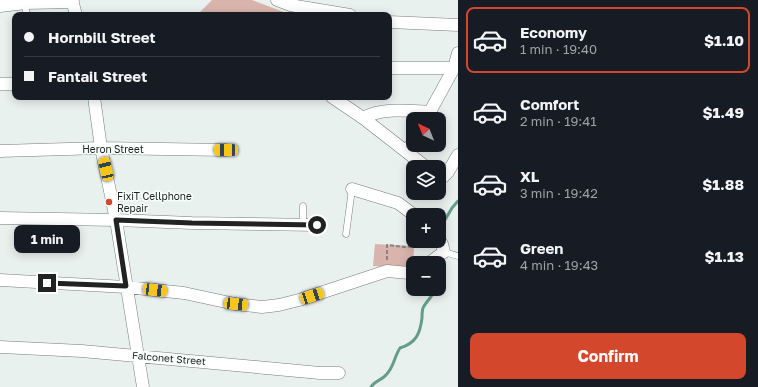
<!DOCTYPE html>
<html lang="en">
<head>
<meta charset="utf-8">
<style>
	:root { --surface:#171b24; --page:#242831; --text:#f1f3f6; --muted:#9ea1a6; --line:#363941; --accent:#d3482d }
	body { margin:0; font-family:"Golos Text",sans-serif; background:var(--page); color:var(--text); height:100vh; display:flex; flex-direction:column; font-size:15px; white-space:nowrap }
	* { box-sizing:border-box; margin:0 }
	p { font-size:13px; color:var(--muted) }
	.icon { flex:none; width:22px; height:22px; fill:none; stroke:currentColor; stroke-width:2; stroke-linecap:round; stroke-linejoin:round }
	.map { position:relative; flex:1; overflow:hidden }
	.sheet { display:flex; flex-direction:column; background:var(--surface); width:300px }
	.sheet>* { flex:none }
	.guide { position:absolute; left:12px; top:12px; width:380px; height:88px; border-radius:8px; box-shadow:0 2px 10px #0003; display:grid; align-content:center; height:88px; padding:0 12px; background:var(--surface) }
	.needle { width:26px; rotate:317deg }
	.tools { position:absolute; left:406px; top:112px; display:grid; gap:8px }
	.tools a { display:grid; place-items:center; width:40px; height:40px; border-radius:8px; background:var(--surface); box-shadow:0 2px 10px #0003; font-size:20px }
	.end { position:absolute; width:18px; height:18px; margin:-9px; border:5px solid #202322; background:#fff; box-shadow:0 0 0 2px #fff }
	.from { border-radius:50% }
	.bubble { position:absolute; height:28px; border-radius:8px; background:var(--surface); box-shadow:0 2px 10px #0003; font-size:13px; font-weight:700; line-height:28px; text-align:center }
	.car { position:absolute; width:12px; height:24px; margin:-12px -6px; border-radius:5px; box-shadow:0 0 3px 1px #0007; background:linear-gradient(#f5c518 24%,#345 0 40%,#f5c518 0 76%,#345 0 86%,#f5c518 0) }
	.guide b { display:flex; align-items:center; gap:14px; height:38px; font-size:15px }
	.guide b+b { border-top:1px solid var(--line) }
	.guide i { width:10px; height:10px; background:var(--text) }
	ul { padding:7px 0 0; list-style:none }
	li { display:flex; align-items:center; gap:12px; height:66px; margin:0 8px 6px; padding:0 4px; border:2px solid transparent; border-radius:8px }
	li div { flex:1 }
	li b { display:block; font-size:15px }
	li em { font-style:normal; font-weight:700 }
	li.current { border-color:var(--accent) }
	li>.icon { width:36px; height:36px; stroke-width:1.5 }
	.cta { display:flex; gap:8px; margin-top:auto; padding:8px 12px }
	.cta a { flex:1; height:46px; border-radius:8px; background:var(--accent); color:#fff; font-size:16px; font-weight:700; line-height:46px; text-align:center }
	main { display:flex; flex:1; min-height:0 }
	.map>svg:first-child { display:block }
	.green { fill:#d8b4ac }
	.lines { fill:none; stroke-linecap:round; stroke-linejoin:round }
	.stream { stroke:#659d8b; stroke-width:3 }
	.lane-casing { stroke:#767d7b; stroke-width:7 }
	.street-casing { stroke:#767d7b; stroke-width:13 }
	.path { stroke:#808684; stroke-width:2; stroke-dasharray:4 2; stroke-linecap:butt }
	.lane { stroke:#fff; stroke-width:6 }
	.street { stroke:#fff; stroke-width:12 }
	.route { stroke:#202322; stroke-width:5 }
	.poi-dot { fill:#d3482d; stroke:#f6fffc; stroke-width:1.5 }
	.labels { text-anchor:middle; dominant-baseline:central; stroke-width:3; stroke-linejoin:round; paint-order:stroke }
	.street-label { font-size:10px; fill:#202322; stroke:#f6fffc }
	.poi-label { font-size:10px; fill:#202322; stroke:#f6fffc; text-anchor:start }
</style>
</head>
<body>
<main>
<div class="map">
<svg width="458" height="387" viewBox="0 0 458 387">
	<rect width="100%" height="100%" fill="#e9f1ee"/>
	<path class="green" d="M212 0H252L286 13V15H197Z
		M375 244 414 246 413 269 373 266Z"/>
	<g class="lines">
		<path class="stream" d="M439 230 452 208 458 201
			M371 387C374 381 382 380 386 375 394 367 394 357 400 348 416 343 420 334 422 318 422 315 422 311 423 308 426 301 433 297 435 289"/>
		<g class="lane-casing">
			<path id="lane" d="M26 15V3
				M303 206V226
				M346 234 352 189
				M444 252 458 256"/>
		</g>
		<g class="street-casing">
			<path id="street" d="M72 0 76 15
				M277 0 290 5 350 15
				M0 6 26 3 73 2
				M389 22 458 25
				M389 68H454
				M0 84H15
				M94 97 101 148 116 220 143 387
				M332 97 363 118 426 167
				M363 118C383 107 408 111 431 112
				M426 119 454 68 458 53
				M0 151 101 148 226 150
				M407 152 413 141
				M439 176 443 177 448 172 458 155
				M352 189 398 203 414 215
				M0 218 116 220 192 223 317 225
				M429 263 444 252 442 244 439 239
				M0 280 126 287 184 293 235 304 262 307 279 305 299 300 387 271 409 273 413 272
				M0 347 82 351 320 373H339"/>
		</g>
		<path class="path" d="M387 260V245L405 247 431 245"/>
		<use href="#lane" class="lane"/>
		<use href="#street" class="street"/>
	</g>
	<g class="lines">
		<path class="route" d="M47 283 126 286 116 220 192 223 317 225"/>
	</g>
	<circle class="poi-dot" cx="109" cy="202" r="4"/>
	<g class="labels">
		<g class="street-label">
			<text x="113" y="149">Heron Street</text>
			<text transform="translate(169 358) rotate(5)">Falconet Street</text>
		</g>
		<g class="poi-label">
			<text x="117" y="196">FixiT Cellphone<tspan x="117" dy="12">Repair</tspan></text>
		</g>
	</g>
</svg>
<div class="tools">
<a><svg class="needle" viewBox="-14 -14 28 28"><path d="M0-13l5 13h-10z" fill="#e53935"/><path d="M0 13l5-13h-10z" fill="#9ea1a6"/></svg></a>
<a><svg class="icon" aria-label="layers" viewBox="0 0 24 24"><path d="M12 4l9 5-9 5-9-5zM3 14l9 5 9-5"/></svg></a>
<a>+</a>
<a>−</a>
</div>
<i class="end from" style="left:317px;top:225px"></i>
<i class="end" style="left:47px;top:283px"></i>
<div class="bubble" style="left:14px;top:225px;width:66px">1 min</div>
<i class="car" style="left:226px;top:150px;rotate:271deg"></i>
<i class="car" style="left:106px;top:169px;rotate:347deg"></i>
<i class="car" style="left:155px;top:290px;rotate:97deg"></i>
<i class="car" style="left:312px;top:296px;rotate:72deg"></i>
<i class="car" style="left:236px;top:304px;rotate:95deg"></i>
<div class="guide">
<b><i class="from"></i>Hornbill Street</b>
<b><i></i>Fantail Street</b>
</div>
</div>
<section class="sheet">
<ul>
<li class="current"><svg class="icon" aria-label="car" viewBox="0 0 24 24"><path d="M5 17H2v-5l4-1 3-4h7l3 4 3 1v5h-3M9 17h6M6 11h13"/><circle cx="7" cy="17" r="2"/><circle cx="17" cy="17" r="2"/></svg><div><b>Economy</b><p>1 min · 19:40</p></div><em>$1.10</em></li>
<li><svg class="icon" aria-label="car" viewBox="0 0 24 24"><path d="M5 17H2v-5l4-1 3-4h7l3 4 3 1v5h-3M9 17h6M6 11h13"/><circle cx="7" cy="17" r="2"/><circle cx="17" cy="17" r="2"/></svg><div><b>Comfort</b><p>2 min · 19:41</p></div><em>$1.49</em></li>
<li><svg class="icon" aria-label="car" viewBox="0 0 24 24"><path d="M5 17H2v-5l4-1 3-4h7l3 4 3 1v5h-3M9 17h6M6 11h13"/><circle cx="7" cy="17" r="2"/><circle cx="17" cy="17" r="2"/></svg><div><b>XL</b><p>3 min · 19:42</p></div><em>$1.88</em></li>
<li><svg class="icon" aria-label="car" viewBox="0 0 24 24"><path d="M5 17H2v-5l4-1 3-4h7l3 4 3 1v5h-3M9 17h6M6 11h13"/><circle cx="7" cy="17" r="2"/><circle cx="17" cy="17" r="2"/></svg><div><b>Green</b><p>4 min · 19:43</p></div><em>$1.13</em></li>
</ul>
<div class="cta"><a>Confirm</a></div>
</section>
</main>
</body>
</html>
